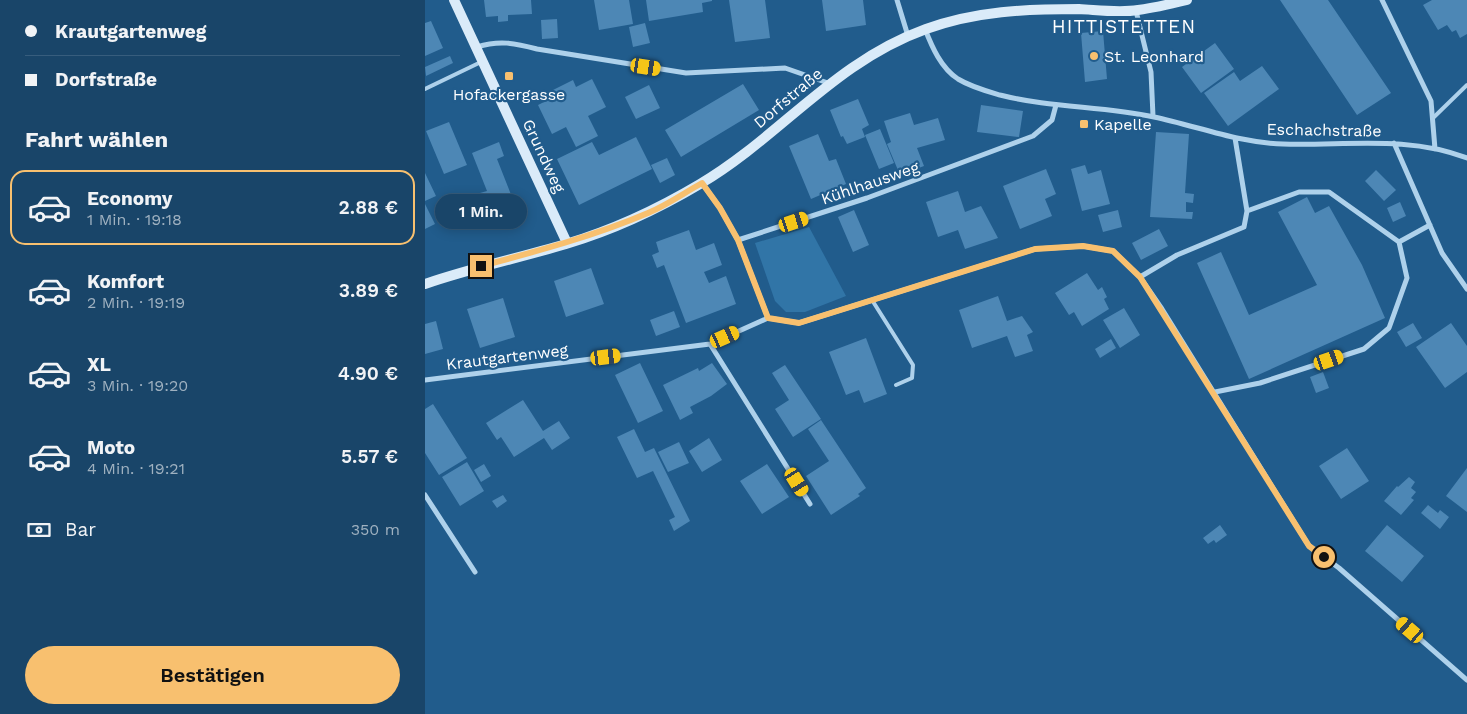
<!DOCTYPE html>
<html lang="de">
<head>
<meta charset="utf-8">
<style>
	:root { --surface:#194569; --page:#224c6f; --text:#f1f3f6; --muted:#9fb1c0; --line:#375d7d; --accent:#f8c06f }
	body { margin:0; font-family:"Work Sans",sans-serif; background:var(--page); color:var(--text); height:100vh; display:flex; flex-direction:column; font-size:19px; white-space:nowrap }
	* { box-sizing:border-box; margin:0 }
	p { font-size:16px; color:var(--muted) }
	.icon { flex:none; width:28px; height:28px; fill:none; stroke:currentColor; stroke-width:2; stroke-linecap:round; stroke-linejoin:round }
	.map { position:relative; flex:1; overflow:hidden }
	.details { display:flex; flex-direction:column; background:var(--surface); width:425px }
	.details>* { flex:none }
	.guide { display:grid; align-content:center; height:110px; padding:0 25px; background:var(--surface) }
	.end { position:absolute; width:22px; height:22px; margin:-11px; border:6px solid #f8c06f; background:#111; box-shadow:0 0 0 2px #111 }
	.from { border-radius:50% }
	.bubble { position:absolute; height:35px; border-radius:18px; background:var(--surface); box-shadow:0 2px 12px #0003,0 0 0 1px var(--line); font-size:16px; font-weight:600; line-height:35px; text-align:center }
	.car { position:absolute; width:15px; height:30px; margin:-15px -8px; border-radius:6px; box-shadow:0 0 4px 1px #0007; background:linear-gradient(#f5c518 24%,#345 0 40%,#f5c518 0 76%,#345 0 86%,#f5c518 0) }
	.guide b { display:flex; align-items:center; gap:18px; height:48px; font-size:19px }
	.guide b+b { border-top:1px solid var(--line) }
	.guide i { width:12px; height:12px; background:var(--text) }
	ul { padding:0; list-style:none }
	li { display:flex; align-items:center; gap:15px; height:75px; margin:0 10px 8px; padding:0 15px; border:2px solid transparent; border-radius:15px }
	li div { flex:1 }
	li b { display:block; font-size:19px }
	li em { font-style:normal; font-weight:600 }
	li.selected { border-color:var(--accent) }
	li>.icon { width:45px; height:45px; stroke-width:1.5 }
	h2 { padding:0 25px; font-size:22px; line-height:60px }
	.pay { display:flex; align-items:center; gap:12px; height:55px; padding:0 25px; font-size:19px }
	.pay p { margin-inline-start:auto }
	.action { display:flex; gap:10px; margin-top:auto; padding:10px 25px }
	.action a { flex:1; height:58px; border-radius:30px; background:var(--accent); color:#111; font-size:20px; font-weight:600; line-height:58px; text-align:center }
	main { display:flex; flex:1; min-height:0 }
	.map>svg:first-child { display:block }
	.green { fill:#3175a7 }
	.building { fill:#4d87b5 }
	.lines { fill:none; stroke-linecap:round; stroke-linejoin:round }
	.lane { stroke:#aed1eb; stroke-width:4 }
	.street { stroke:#aed1eb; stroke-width:5 }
	.secondary { stroke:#daebf9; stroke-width:10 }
	.route { stroke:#f8c06f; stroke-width:6 }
	.poi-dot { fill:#f8c06f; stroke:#215c8c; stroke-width:2 }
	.labels { text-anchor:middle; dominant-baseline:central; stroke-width:4.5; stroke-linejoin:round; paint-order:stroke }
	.poi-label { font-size:16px; fill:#fff; stroke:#215c8c; text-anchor:start }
	.street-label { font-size:16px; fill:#fff; stroke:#215c8c }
	.quarter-label { font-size:19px; letter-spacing:1px; fill:#fff; stroke:#215c8c }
</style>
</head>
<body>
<main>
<section class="details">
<div class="guide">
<b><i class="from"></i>Krautgartenweg</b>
<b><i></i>Dorfstraße</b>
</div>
<h2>Fahrt wählen</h2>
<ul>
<li class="selected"><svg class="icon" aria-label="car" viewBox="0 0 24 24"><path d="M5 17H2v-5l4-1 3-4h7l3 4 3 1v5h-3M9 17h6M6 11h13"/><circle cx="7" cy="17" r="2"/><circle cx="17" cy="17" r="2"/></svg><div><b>Economy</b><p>1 Min. · 19:18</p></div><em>2.88 €</em></li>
<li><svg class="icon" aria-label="car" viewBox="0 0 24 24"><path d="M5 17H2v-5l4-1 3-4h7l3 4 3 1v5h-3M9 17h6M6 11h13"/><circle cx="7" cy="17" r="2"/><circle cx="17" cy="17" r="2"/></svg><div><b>Komfort</b><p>2 Min. · 19:19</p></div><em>3.89 €</em></li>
<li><svg class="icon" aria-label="car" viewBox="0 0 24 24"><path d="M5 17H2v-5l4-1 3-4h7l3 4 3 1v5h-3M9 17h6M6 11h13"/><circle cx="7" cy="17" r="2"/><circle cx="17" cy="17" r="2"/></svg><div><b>XL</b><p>3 Min. · 19:20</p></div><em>4.90 €</em></li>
<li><svg class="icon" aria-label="car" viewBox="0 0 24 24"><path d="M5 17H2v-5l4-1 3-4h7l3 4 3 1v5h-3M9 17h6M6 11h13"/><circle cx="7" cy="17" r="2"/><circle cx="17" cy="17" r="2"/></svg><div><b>Moto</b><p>4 Min. · 19:21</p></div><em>5.57 €</em></li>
</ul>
<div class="pay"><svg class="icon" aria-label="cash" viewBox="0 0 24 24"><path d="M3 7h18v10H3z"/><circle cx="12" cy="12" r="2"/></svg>Bar<p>350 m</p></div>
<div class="action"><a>Bestätigen</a></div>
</section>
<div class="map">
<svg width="1042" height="714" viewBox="0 0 1042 714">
	<rect width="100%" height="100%" fill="#215c8c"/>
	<path class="green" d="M384 227 421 296 380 312H361L350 301 330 243Z"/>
	<path class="building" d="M59 0H106L107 14 83 15V21L73 22V16L61 17Z
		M169 0H204L208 24 174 30Z
		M221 0H287V1L277 3 278 12 224 21Z
		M304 0H340L345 38 310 42Z
		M397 0H438L441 25 401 31Z
		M855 0H903L966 93 932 115Z
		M1007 0H1042V34L1035 38 1031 30 1027 32 1022 25 1013 30 998 5Z
		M132 19 133 38 117 39 116 20Z
		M6 21 18 48 0 56V23Z
		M220 23 225 43 208 47 204 27Z
		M678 31 682 79 660 82 656 33Z
		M790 43 809 69 776 93 757 67Z
		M25 56 28 63 1 76 0 67Z
		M837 66 854 89 803 126 779 93 809 72 815 81Z
		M167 79 181 107 163 116 173 136 151 147 141 127 127 134 113 105 125 99 122 93 148 80 151 87Z
		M318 84 334 110 256 157 240 130Z
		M224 85 235 108 211 119 200 97Z
		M433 99 444 125 437 129 440 137 422 144 418 136 416 137 405 110Z
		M556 105 598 111 594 137 552 132Z
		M485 113 489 125 513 118 520 140 492 148 499 166 475 175 462 144 466 142 459 121Z
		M24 122 42 165 19 174 1 131Z
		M455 129 469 163 454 169 440 135Z
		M731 132 764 134 760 193 769 194 768 203 761 202V212H768L767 219 725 217Z
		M393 134 404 161 411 159 421 184 386 199 364 146Z
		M211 137 227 169 154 205 132 159 167 142 174 155Z
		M74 142 79 156 72 159 94 215 68 225 55 193 62 191 47 153Z
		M242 158 250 175 235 183 226 165Z
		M660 165 663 174 676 170 685 204 657 211 646 169Z
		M621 169 631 194 620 199 627 216 595 229 578 186Z
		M951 170 971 190 959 201 940 181Z
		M0 173 11 196 0 201Z
		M533 191 540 212 556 206 573 238 540 249 533 230 513 237 501 202Z
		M882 197 890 213 904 206 937 265 960 318 824 379 772 263 796 252 824 315 892 285 853 212Z
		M975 202 981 216 968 222 962 208Z
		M0 204 10 224 0 229Z
		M429 210 444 245 428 252 413 217Z
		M693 210 697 227 678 232 673 215Z
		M734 229 743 246 716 260 707 243Z
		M264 230 271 250 289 243 297 265 279 272 284 283 301 276 311 304 261 323 239 265 232 268 227 255 234 252 231 242Z
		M166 268 179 304 141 317 129 281Z
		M662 273 673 290 677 287 682 297 679 299 684 309 657 326 649 312 644 315 630 293Z
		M573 296 582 321 597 316 608 332 602 335 608 351 590 357 582 336 547 348 534 310Z
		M78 298 90 337 55 348 42 309Z
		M699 308 715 335 695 348 678 320Z
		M249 311 255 327 231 336 225 320Z
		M11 321 18 349 0 354V324Z
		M988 323 997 338 981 347 972 332Z
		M1026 323 1042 346V372L1020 388 991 347Z
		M441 338 462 394 439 403 434 390 421 395 404 352Z
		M686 339 691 348 675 358 670 349Z
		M215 363 238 411 213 423 190 375Z
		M287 363 302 384 286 396 265 407 268 413 255 420 238 385 273 368 274 371Z
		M360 365 396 419 368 437 350 409 364 400 347 373Z
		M898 372 904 388 891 393 885 377Z
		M98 400 118 431 134 421 145 438 127 450 119 438 89 457 76 437 72 440 61 423Z
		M8 404 42 458 14 475 0 453V409Z
		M396 420 441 488 433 494 435 496 406 515 381 476 404 461 383 429Z
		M209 429 220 452 229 448 265 521 249 531 244 520 250 517 228 471 212 478 192 437Z
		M284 438 297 460 277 472 264 451Z
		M254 442 264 463 243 472 233 452Z
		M922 448 944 481 916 499 894 466Z
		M42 462 59 491 35 506 17 477Z
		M59 464 66 476 56 482 49 470Z
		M342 464 364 497 337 514 315 481Z
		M1042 468V512L1021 496Z
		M984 477 990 482 986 488 991 492 986 498 989 500 976 515 959 501 972 486 973 487Z
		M78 495 82 501 72 508 67 501Z
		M1003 505 1013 513 1015 510 1024 517 1015 529 996 513Z
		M795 525 802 535 791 543 789 540 783 544 778 538Z
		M962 525 999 556 977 582 940 551Z"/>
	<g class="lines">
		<path class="lane" d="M0 89 56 62
			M1008 118 1042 85
			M447 300 488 365 487 378 471 385"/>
		<path class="street" d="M472 0 483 36
			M957 0 1006 101 1010 149
			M711 11 726 72 728 116
			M500 29C507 47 516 68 533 79 546 87 561 91 575 95 626 108 678 106 729 117 772 126 814 143 858 144 919 146 983 135 1042 158
			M52 47C74 40 90 43 112 49L261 73 360 68 403 83
			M810 138 822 211
			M969 143 1017 253 1042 289
			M277 183 295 208 313 240 442 198 608 136 627 120 631 105
			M313 240 343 318
			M715 277 752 255 819 227 822 211 874 192H904L974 242
			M285 344 385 504
			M0 380 285 344 343 318 374 323 610 249 658 246 688 251 715 277 737 309 884 546 914 568 1042 680
			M790 392 835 383 939 349 964 328 982 278 974 242 1005 225
			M0 495 50 572"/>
		<path class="secondary" d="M29 0 142 243
			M0 284C46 268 94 258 141 244 188 230 233 209 275 184 356 136 409 62 501 29 551 11 601 9 654 9 673 10 694 13 713 10 729 8 746 4 762 0"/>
	</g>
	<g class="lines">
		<path class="route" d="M56 266C113 251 169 236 223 213 242 205 259 193 277 183L295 208 313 240 343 318 374 323 610 249 658 246 688 251 715 277 884 546 899 557"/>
	</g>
	<g class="poi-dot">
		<circle cx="669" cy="56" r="5"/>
		<rect x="79" y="71" width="10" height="10" rx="2.5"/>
		<rect x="654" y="119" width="10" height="10" rx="2.5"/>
	</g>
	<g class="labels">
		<g class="poi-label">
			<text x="679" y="56">St. Leonhard</text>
			<text x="84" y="94" text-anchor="middle">Hofackergasse</text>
			<text x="669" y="124">Kapelle</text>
		</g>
		<g class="street-label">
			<text transform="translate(363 98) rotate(-40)">Dorfstraße</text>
			<text transform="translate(899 130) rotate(1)">Eschachstraße</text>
			<text transform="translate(119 156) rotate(65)">Grundweg</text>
			<text transform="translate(445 183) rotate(-19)">Kühlhausweg</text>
			<text transform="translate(82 357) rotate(-7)">Krautgartenweg</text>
		</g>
		<g class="quarter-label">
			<text x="699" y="26">HITTISTETTEN</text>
		</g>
	</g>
</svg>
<i class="end from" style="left:899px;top:557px"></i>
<i class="end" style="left:56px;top:266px"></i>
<div class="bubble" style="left:10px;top:194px;width:92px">1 Min.</div>
<i class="car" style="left:221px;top:67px;rotate:99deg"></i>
<i class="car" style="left:369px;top:222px;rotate:72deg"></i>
<i class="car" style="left:300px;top:337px;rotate:66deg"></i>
<i class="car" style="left:181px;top:357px;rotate:83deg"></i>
<i class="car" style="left:904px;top:360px;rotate:71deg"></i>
<i class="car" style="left:372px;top:482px;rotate:148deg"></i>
<i class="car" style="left:985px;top:630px;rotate:311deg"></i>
</div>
</main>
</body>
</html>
